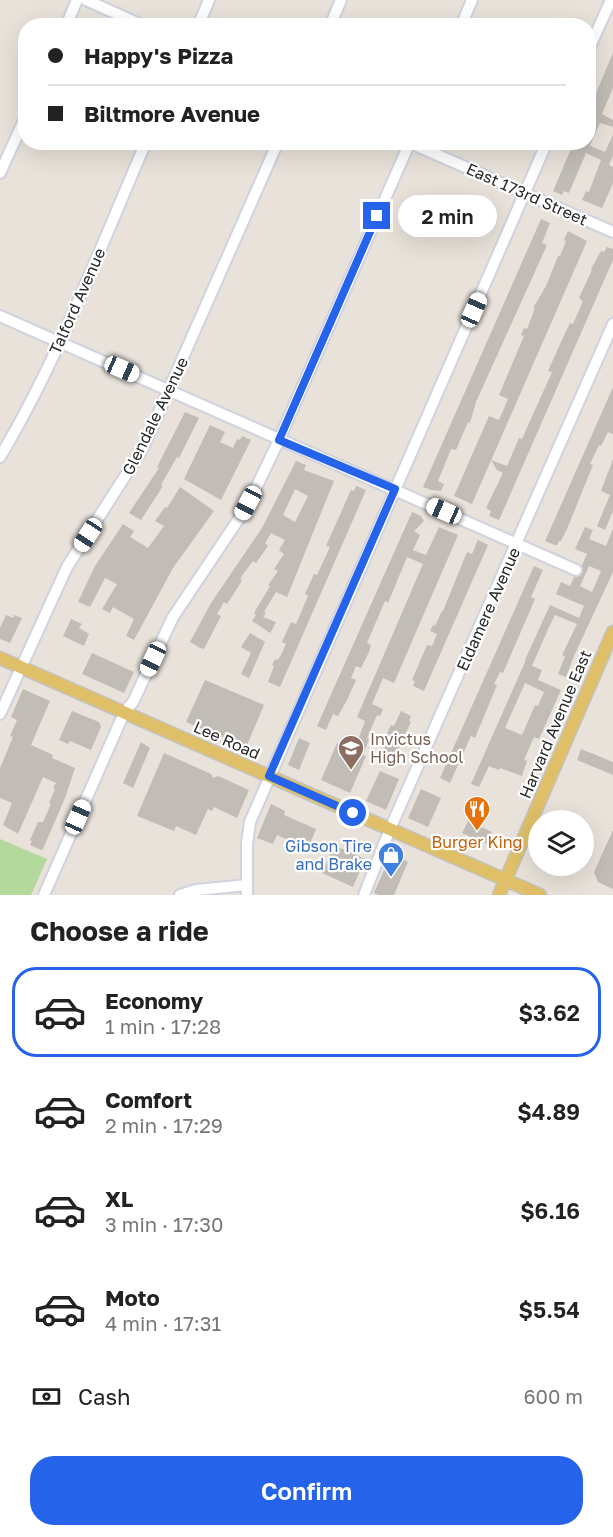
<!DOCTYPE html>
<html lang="en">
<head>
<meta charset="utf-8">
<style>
	:root { --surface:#fff; --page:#f6f6f6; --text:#222; --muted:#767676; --line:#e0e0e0; --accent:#2563eb }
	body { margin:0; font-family:"Golos Text",sans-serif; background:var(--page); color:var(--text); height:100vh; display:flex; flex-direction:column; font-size:22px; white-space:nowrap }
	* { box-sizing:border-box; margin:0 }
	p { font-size:20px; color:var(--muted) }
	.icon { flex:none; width:33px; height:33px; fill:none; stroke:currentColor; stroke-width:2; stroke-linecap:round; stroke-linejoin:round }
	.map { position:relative; height:895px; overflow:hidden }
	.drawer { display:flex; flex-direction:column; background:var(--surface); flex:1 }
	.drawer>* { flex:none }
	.top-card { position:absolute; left:18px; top:18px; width:578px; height:132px; border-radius:24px; box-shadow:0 6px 24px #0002; display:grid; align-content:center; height:132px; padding:0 30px; background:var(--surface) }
	.fabs { position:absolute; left:528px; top:810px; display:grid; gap:12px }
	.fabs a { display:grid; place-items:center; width:66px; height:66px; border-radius:50%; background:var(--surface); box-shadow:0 6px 24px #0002; font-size:30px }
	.end { position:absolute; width:27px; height:27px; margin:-14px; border:8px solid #2563eb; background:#fff; box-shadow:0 0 0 3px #fff }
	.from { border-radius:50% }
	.bubble { position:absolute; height:42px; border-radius:21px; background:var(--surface); box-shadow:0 6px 24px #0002; font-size:20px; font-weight:600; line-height:42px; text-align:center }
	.car { position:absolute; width:18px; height:36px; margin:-18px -9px; border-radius:8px; box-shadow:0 0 4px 2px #0007; background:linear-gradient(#fff 24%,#345 0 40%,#fff 0 76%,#345 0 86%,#fff 0) }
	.top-card b { display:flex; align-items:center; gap:21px; height:57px; font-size:22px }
	.top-card b+b { border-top:2px solid var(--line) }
	.top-card i { width:15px; height:15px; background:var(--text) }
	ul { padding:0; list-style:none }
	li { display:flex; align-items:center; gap:18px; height:90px; margin:0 12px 9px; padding:0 18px; border:3px solid transparent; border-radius:24px }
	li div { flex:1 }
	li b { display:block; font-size:22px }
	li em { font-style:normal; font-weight:600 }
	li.on { border-color:var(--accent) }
	li>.icon { width:54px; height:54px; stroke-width:1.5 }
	h2 { padding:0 30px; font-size:27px; line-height:72px }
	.pay { display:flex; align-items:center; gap:15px; height:66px; padding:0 30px; font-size:22px }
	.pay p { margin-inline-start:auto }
	.cta { display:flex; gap:12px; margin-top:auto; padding:12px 30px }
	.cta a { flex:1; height:69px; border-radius:24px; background:var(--accent); color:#fff; font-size:24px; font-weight:600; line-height:69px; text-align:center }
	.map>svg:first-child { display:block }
	.green { fill:#b3d99c }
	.building { fill:#c1bcb6; fill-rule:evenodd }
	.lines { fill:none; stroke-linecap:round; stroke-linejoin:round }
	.minor-casing { stroke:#d0d3df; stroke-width:14 }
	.major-casing { stroke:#c3c3c3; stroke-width:15 }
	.minor { stroke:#fff; stroke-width:10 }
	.major { stroke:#dfbf68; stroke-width:12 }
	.route { stroke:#2563eb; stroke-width:8 }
	.labels { text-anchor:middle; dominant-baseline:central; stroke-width:4.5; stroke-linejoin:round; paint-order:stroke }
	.street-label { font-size:16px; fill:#272727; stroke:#fff }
	.education-label { font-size:16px; fill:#785e54; stroke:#fff; text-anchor:start }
	.food-label { font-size:16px; fill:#c56008; stroke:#fff }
	.shop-label { font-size:16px; fill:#366cbe; stroke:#fff; text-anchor:end }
</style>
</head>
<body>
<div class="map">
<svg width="613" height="895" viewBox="0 0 613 895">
	<rect width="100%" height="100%" fill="#e8e2da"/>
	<path class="green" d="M0 839 47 859 31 895H0Z"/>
	<path class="building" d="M613 53V88L602 114 613 120V127L600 123 590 146 605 152 613 135V156L609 165 613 167V183L602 208 582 200 586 191 589 192 601 160 586 153 569 193 564 191 562 195 553 191 574 142H588V112Z
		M541 219 550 223 542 243 547 245 476 402 470 423 468 422 456 450 451 449 438 481 444 484 441 491 431 490 423 487Z
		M568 231 587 241 472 504 454 496 489 416 499 420 508 399 499 395 524 336 521 335 524 328 527 329 535 308H533L546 286 558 256H560L566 241 564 240Z
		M607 247 613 249V260L499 520 489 516 491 511 486 508 503 473 497 470 491 460 507 466 519 438 522 439 552 372 548 371 561 342 570 323 573 324 583 301 579 298 592 270 591 269 601 251 604 252Z
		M613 387V434L608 432 601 446 599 445 590 464 593 465 567 529 561 541H559L557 545H555L545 541 546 539Z
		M185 412 199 418 179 458 177 457 161 485 163 486 141 520 129 513 159 468 157 467Z
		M210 425 225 432 220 442 233 448 237 439 240 440 242 436 251 440 221 500 184 479Z
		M613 459V511L605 530 597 526 610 495 601 491Z
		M296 461 306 465 304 470 334 481 287 597 276 592 264 612 266 613 263 617 276 622 272 630 270 633 252 621 256 615 254 613 270 586 268 585 278 571 274 569 284 554 279 550 285 540 271 533 265 543 268 546 256 563 253 561 244 573 240 579 242 580 240 584 227 604 224 602 217 614 221 616 204 649 200 648 190 642 211 603 262 528ZM295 489 308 496 295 522 283 515Z
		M356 486 366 490 280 687 268 682 274 666 272 665 275 659 277 660 280 657 286 644 282 642 291 622 296 624 308 596 305 594 314 574 317 575 330 547 326 546 351 490 354 491Z
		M180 487 214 511 173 568 134 640 126 636 134 619 113 607 110 613 102 609 117 584 105 578 90 607 78 602 95 566 123 524 134 531 130 537 148 548 164 526 155 521 165 507 167 508Z
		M412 512 421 516 424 521 414 531 420 535 413 550 426 555 439 527 458 535 394 683 383 678 375 697 372 704 383 709 380 716 377 715 367 738 369 739 363 755 366 756 350 793 321 780 337 743 354 751 365 721 357 717 423 564 407 557 388 603 385 601 367 643 371 645 369 652 361 668 356 666 351 678 356 680 347 700 338 716 333 714 326 730 317 726Z
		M585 527 593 530 589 539 606 546 613 529V572L574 656 566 677 558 674 565 656 562 655 577 624 555 615 549 627 532 666 542 670 538 680 561 690 539 739 534 737 524 760 527 761 522 776 500 768 499 770 489 766 479 787 471 784 526 660H525L550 605 579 618 584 606 556 594 561 582 570 586 574 577 580 576 583 572 582 565 587 554 575 549ZM589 566 601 571 592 592 580 586ZM525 683 544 692 538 706 535 705 522 735 505 728Z
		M478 540 488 545 424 691 413 686 415 681 412 680 427 645 432 646 437 634 430 631 433 625 435 626 442 611H443L467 552 472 554Z
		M534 566 543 570 531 597 535 599 503 673 500 672 494 684 497 685 475 738 471 736 450 783 440 778Z
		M6 615 13 618 14 615 22 618 10 643 0 639V628Z
		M71 619 82 624 79 628 89 634 84 646 63 636Z
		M250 633 265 642 249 678 241 674 251 653 241 647Z
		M92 653 134 672 124 693 82 674Z
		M205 680 264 705 247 745 243 746 186 722Z
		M23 689 50 701 31 745 53 755 52 758 75 768 65 798 43 849 41 850 30 845 32 841 30 840 38 822H43L51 804 49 803 55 789 53 788 56 783 43 777 18 834 3 825 12 803 0 798V768L13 737 10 736 17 720 11 717Z
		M72 711 99 722 101 727 91 750 70 741 68 744 59 740Z
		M401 711 411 716 409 721 411 722 395 756 385 751V748L381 746 391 725 394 726Z
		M299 738 310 743 299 770 288 765Z
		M141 742 150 748 133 788 123 783Z
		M581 749 613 762V775L577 760Z
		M164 753 211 774 213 778 218 776 249 790 237 818 214 807 212 811 208 809 196 835 176 826 174 831 137 816Z
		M380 771 399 779 386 810 366 801Z
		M421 789 441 798 428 827 408 818Z
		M271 804 285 811 284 815 316 829 310 844 302 841 300 845 277 835 273 844 257 838Z
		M468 821 492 832 487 844 462 833Z
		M613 830V889L598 882 594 872Z
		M334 845 365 859 353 887 322 873Z
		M391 854 408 862 394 895H379L374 893Z"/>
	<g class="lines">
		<g class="minor-casing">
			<path id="minor" d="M86 0 144 26
				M66 26 77 0
				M198 26 209 0
				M330 26 341 0
				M461 26 472 0
				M588 51 611 0
				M408 142 613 232
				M0 173 26 116
				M0 316 576 570
				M0 457C59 358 100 248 146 142
				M0 714 67 567 143 448 278 142
				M44 895 124 713 133 702 173 617 242 514 254 492 279 440 410 142
				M180 895 196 890 247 885
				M247 895V844L250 822 547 142
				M364 895 390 829 613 324"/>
		</g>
		<g class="major-casing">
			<path id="major" d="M0 658 540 895
				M499 895 613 632"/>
		</g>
		<use href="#minor" class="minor"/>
		<use href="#major" class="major"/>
	</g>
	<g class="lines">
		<path class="route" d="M353 813 269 776 395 489 279 440 377 216"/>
	</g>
	<defs>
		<g id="school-pin" transform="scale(1.35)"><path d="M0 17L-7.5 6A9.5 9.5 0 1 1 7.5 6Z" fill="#8d6e63" stroke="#fff"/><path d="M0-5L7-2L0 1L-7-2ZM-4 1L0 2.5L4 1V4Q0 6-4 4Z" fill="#fff"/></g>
		<g id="restaurant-pin" transform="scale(1.35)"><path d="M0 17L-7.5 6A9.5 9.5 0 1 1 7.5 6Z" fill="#e8710a" stroke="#fff"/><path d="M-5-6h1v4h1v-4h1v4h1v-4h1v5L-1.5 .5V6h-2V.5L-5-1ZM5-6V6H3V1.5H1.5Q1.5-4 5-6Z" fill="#fff"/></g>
		<g id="shop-pin" transform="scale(1.35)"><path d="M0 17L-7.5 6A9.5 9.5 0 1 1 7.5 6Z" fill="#3f7fe0" stroke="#fff"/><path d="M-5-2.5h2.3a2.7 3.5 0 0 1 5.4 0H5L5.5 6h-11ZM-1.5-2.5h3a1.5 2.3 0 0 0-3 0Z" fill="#fff"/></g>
	</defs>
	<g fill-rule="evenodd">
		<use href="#school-pin" x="351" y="748"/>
		<use href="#restaurant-pin" x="477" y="809"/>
		<use href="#shop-pin" x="391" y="855"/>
	</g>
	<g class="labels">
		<g class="street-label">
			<text transform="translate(527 194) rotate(24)">East 173rd Street</text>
			<text transform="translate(77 301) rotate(-66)">Talford Avenue</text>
			<text transform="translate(155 416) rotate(-64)">Glendale Avenue</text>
			<text transform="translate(488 609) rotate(-66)">Eldamere Avenue</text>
			<text transform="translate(555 724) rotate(-67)">Harvard Avenue East</text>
			<text transform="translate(227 740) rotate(24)">Lee Road</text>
		</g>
		<g class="education-label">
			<text x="370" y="739">Invictus<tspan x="370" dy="18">High School</tspan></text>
		</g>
		<g class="food-label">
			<text x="477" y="842">Burger King</text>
		</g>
		<g class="shop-label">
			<text x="372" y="846">Gibson Tire<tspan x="372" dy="18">and Brake</tspan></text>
		</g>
	</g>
</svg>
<div class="fabs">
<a><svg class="icon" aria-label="layers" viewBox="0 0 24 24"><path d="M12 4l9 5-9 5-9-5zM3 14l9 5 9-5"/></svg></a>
</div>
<i class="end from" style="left:353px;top:813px"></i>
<i class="end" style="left:377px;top:216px"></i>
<div class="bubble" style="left:398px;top:195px;width:99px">2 min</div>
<i class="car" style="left:474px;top:310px;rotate:24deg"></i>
<i class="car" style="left:122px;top:369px;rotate:114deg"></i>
<i class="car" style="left:248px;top:503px;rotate:208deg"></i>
<i class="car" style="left:444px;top:511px;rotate:294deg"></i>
<i class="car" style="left:88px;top:535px;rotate:213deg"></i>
<i class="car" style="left:153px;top:659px;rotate:205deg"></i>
<i class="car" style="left:78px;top:817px;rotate:24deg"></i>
<div class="top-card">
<b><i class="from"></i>Happy's Pizza</b>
<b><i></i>Biltmore Avenue</b>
</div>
</div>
<section class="drawer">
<h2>Choose a ride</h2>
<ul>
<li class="on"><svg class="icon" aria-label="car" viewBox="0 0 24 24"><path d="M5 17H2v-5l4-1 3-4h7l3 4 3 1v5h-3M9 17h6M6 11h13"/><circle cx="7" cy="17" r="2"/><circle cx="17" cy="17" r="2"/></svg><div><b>Economy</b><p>1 min · 17:28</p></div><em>$3.62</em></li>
<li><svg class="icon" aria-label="car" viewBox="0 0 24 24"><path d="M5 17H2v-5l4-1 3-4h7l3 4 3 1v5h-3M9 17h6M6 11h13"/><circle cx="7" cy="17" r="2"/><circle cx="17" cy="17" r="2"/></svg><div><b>Comfort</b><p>2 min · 17:29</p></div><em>$4.89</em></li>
<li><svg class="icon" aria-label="car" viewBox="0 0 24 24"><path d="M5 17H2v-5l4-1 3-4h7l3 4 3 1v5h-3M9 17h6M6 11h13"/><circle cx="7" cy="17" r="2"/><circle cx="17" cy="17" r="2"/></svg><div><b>XL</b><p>3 min · 17:30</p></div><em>$6.16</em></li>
<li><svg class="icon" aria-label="car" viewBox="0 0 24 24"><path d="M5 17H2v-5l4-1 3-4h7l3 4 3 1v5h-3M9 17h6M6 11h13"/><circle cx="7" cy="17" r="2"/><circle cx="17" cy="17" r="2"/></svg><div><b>Moto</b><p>4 min · 17:31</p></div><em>$5.54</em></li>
</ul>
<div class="pay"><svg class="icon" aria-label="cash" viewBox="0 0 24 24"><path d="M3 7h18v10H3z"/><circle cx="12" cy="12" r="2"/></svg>Cash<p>600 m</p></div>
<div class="cta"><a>Confirm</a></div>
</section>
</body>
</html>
